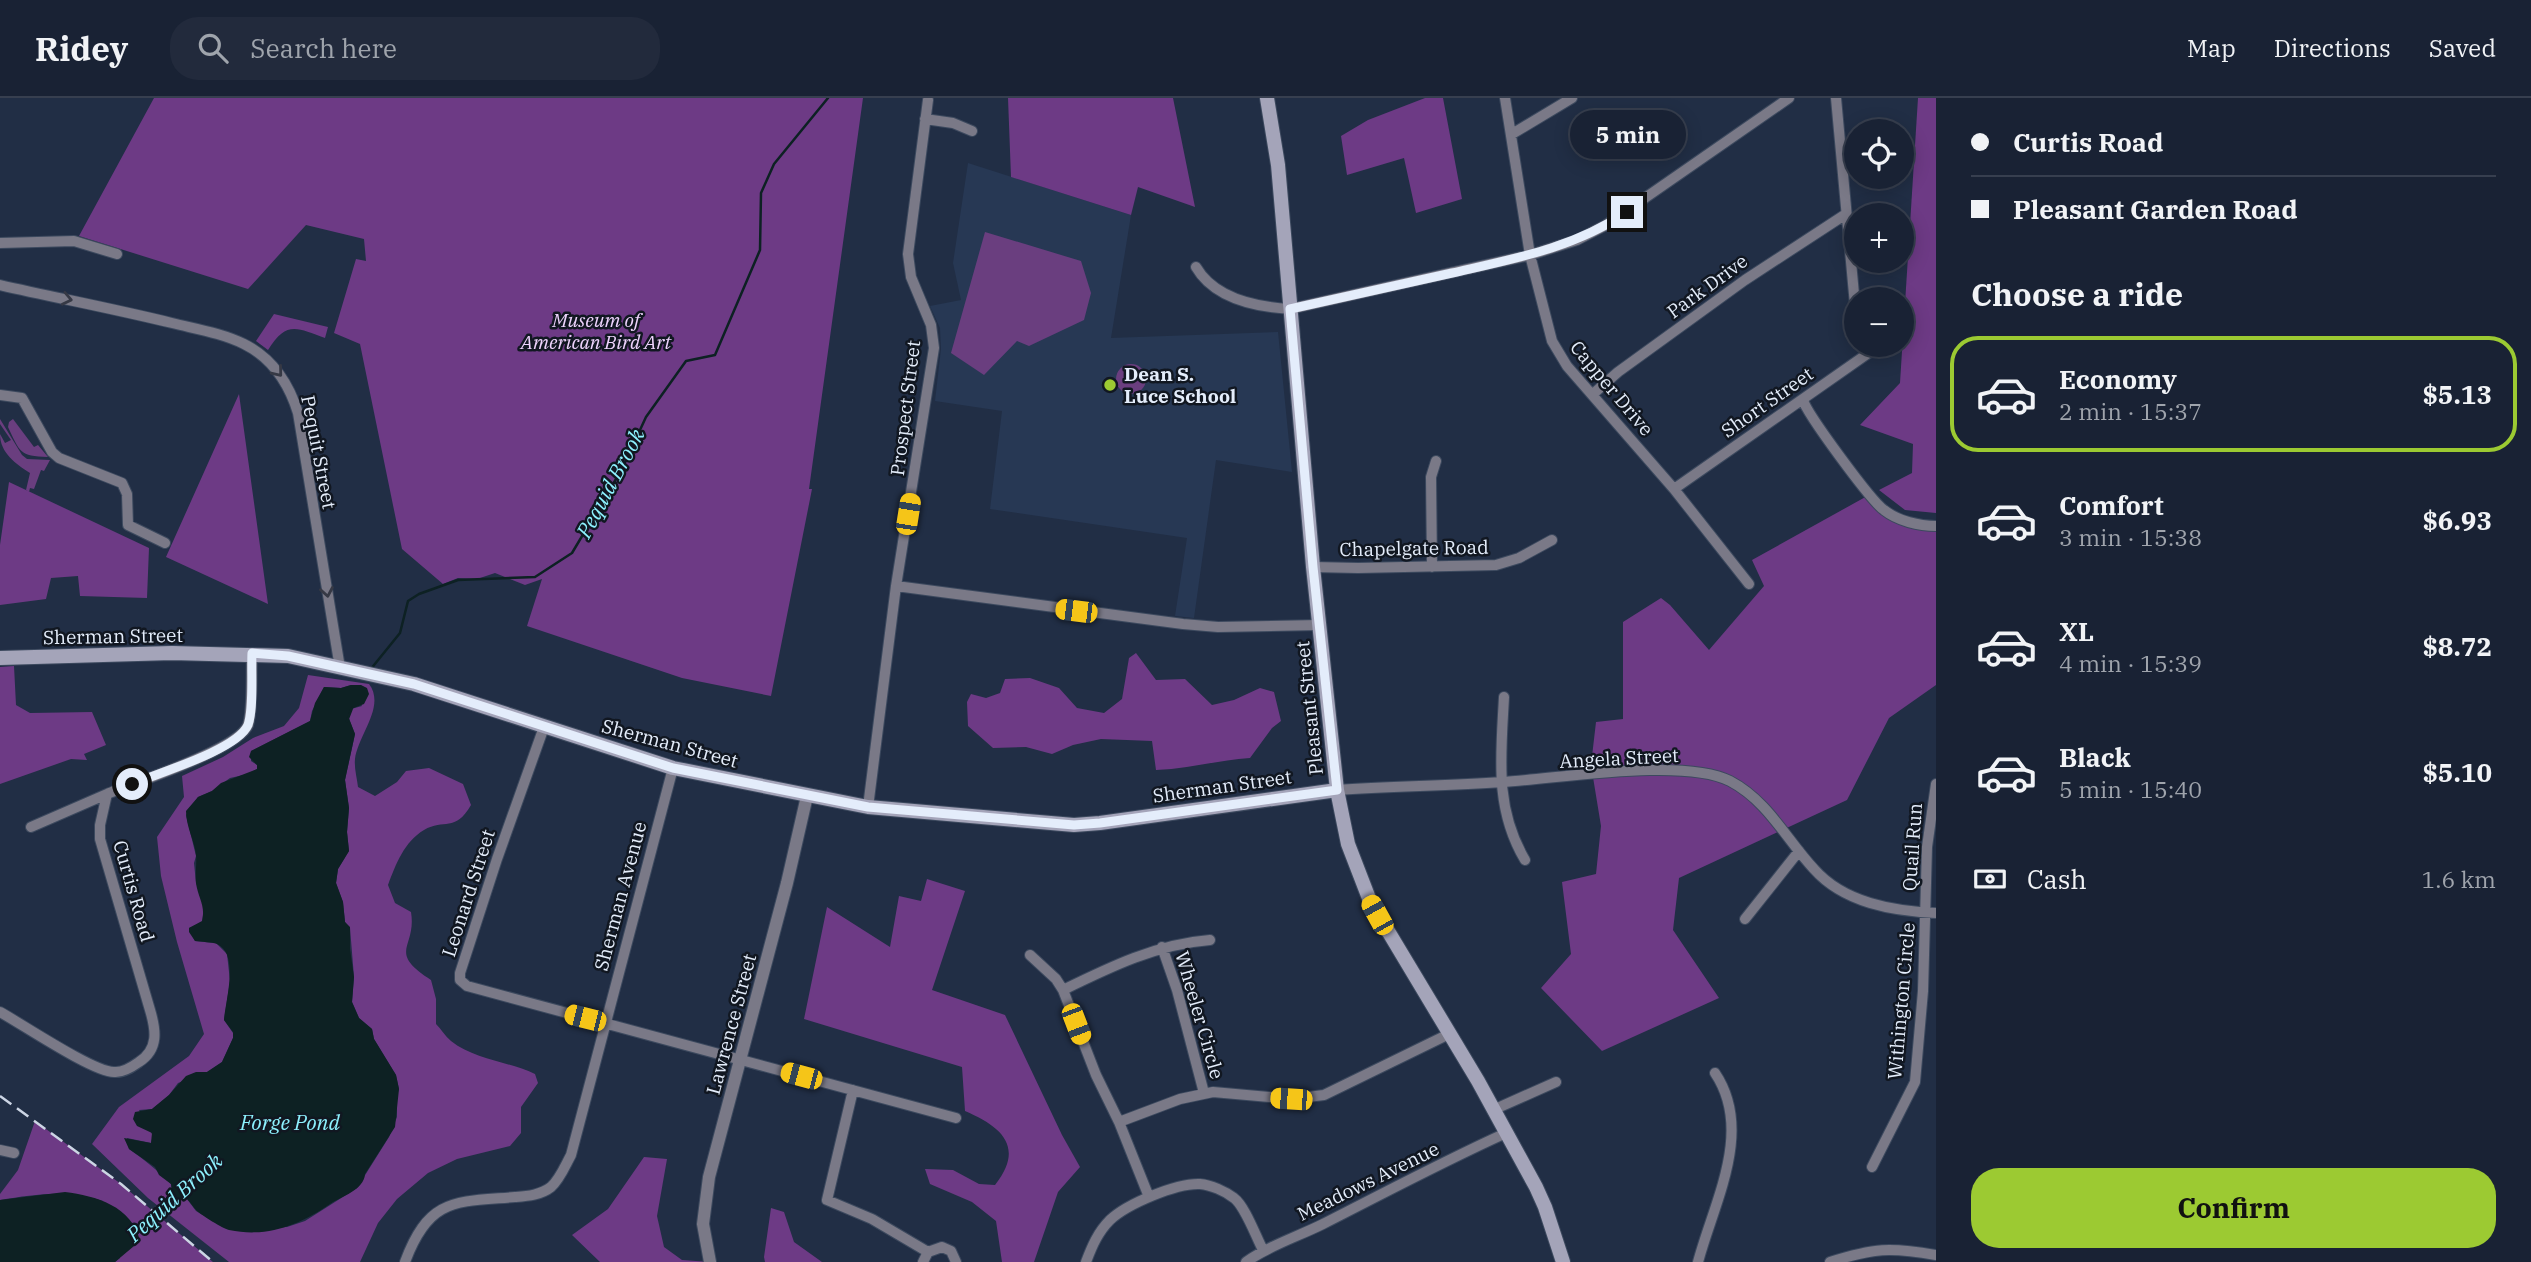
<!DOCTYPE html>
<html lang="en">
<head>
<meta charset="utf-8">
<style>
	:root { --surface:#192234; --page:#222a3c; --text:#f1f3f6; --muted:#9fa4ac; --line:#373f4f; --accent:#9cca32 }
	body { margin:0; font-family:"IBM Plex Serif",serif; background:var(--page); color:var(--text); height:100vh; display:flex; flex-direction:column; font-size:26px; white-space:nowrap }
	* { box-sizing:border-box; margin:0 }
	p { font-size:23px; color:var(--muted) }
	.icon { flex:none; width:38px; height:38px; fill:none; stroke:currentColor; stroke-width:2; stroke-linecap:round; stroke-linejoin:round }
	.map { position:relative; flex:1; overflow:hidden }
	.sheet { display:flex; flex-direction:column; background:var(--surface); width:595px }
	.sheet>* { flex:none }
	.top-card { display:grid; align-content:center; height:154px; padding:0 35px; background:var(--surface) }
	.fabs { position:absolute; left:1844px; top:21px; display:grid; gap:14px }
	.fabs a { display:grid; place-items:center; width:70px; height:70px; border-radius:50%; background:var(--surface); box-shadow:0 4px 18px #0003,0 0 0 2px var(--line); font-size:35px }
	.end { position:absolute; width:32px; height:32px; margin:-16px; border:9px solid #e4edfb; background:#111; box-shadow:0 0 0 4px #111 }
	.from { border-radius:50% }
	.bubble { position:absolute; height:49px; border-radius:24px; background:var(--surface); box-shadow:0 4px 18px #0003,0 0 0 2px var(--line); font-size:23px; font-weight:700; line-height:49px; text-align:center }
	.car { position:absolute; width:21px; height:42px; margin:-21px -10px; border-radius:9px; box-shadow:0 0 5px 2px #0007; background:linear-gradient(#f5c518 24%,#345 0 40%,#f5c518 0 76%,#345 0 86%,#f5c518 0) }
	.top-card b { display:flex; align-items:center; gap:24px; height:66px; font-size:26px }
	.top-card b+b { border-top:2px solid var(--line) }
	.top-card i { width:18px; height:18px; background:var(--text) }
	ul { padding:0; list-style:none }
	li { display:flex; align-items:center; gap:21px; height:116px; margin:0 14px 10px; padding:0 21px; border:4px solid transparent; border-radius:28px }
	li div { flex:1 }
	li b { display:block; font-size:26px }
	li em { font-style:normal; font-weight:700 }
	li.active { border-color:var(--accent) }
	li>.icon { width:63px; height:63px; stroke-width:1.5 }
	h2 { padding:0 35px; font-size:32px; line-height:84px }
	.pay { display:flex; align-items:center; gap:18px; height:77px; padding:0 35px; font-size:26px }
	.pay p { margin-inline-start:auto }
	.primary-button { display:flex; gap:14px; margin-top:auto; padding:14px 35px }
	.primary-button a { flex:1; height:80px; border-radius:28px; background:var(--accent); color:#111; font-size:28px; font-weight:700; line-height:80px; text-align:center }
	header { display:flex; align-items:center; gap:42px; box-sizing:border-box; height:98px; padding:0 35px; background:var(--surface); border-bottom:2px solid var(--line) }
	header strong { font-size:33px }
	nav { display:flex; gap:38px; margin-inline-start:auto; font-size:24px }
	.search { width:490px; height:63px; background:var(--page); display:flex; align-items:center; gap:18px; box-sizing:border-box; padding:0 24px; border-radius:28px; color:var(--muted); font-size:26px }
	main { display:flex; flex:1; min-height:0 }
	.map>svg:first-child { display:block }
	.built { fill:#273854 }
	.green { fill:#6a3e7f }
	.forest { fill:#6d3a85; fill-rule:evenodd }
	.water { fill:#0d2123 }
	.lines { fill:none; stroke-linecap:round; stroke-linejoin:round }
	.stream { stroke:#0d2123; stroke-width:2.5 }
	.minor-casing { stroke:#3c495e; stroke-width:12 }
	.tertiary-casing { stroke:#3c495e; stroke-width:14 }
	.secondary-casing { stroke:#3c495e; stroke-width:16 }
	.minor { stroke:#7a7987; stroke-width:10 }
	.tertiary { stroke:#7a7987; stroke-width:12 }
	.secondary { stroke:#a4a4b9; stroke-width:14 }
	.rail { stroke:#ccd5e4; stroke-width:2.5; stroke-dasharray:14 7; stroke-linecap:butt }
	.oneway { stroke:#363945 }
	.route { stroke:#e4edfb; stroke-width:9 }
	.poi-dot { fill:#9cca32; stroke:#111721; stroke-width:2.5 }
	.labels { text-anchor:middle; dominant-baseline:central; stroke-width:5; stroke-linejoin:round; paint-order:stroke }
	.street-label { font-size:19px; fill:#e4edfb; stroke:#111721 }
	.park-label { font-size:19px; font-style:italic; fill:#efd4fe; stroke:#111721 }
	.poi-label { font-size:19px; font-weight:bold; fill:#e4edfb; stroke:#111721; text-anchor:start }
	.water-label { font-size:21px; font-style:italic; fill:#8df1fe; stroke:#111721 }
</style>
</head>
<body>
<header>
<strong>Ridey</strong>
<div class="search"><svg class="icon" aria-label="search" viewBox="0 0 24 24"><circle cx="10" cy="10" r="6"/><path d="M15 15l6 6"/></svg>Search here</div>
<nav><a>Map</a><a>Directions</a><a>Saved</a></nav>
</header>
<main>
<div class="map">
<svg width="1936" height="1164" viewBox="0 0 1936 1164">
	<rect width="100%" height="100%" fill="#212e45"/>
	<path class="built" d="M968 65 1131 117 1111 240 1278 234 1292 374 1216 362 1194 520 1175 518 1187 440 990 411 1002 313 935 303 941 251 940 230 930 208 961 202 953 165Z"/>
	<path class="green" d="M985 134 1081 163 1091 195 1084 222 1029 248 1017 243 984 277 951 255Z
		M1116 281a15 15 0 1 1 30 0a15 15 0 1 1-30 0Z
		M0 321 22 357 27 361 50 362 44 373 41 372 34 391 30 390 29 394 26 392 30 375C16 366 0 355 0 336L5 345 11 342 0 326Z
		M13 321 34 349 38 347 48 359C19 358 20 354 8 329L9 324Z"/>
	<path class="forest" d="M154 0H863L809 391H812L771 598 682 580 527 528 542 481 525 487 495 475 477 481 458 480 443 486 402 451 360 246 334 235 356 161 366 163 364 141 306 127 248 191 79 138Z
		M1008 0H1173L1195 109 1138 89 1131 117 1011 79Z
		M1425 0H1443L1462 101 1416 115 1404 60 1347 77 1341 38 1368 22Z
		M1918 0H1936V415L1905 412 1879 392 1912 375 1913 346 1860 327 1900 285Z
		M274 216 328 229 325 240C296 229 286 223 268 252L256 243Z
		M239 296 268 506 166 459Z
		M9 384 149 450 147 500 80 498 78 478 51 480 46 501 0 507V447Z
		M1869 397 1885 413 1936 428V587L1889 620 1847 702 1679 780 1673 832 1719 900 1602 953 1541 890 1571 856 1562 784 1596 776 1601 728 1591 667 1596 624 1623 621V524L1661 500 1670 507 1709 552 1764 488 1752 462Z
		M1136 555 1156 582 1185 581 1212 607 1234 602 1260 590 1274 594 1281 623 1272 630 1250 660C1218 662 1188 671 1156 672L1152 643 1101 641 1073 647 1052 656 1026 649 993 650 968 628 967 604 971 596 986 600 1000 595 1005 581 1030 580 1059 590 1077 610 1104 615 1122 601 1129 560Z
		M14 568 16 607 30 615 92 614 106 647 84 656 87 662 71 661 0 686V569Z
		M308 577 369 586C386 608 358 637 355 661 354 670 357 680 358 689L375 698 397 684 406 673 429 670 463 686 471 707C455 735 444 720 424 732 404 744 396 766 388 787L395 805 411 814C417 850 386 853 431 882L436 901V926C441 931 445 938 451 943 475 962 508 963 535 976L538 985 521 1009V1035L510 1048 457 1061 428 1075 397 1101 378 1125 360 1164H229L148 1100 92 1046 119 1009 189 958 204 936 177 844 161 778 157 739 184 699 182 678 223 659 253 640 284 628 299 610ZM351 587 362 608 351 611 348 618 355 636 345 682 349 710 347 734 349 753 338 771 336 785 343 804 345 824 350 830 354 879 352 904 359 920 372 931 374 941 396 977 399 991 397 997V1019L389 1039 357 1090 305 1123 287 1129 227 1131 196 1113 187 1101 179 1102 170 1112 161 1105 172 1093 171 1086C158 1073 145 1062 129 1051L127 1040 151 1045 153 1038 139 1012 152 1011 169 997 178 985 207 974 222 964 233 940V935L224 922 230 883 227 856 216 845 195 843 189 830 202 824 204 808 196 785 194 765 196 758 186 717 198 699 212 693 230 680 248 676 257 671V667L251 663V653L310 623 312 613 324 589 341 590Z
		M927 781 965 793 932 892 1005 917 1062 1037 1080 1069 1058 1094 1034 1164H1002L996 1123 972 1104 930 1086 925 1071 953 1072 979 1086 995 1087C1025 1049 1002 1029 965 1013L962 969 804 921 827 809 890 849 899 798 921 803Z
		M35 1023 121 1086 213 1164H115L120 1160 103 1103C68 1091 36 1096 0 1102V1096L18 1072Z
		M644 1059 667 1061 657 1118 664 1149 682 1162 710 1164H600L572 1137 608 1111Z
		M771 1110 784 1114 794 1144 822 1164H765L764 1159Z"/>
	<path class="water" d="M351 587H361L367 590 369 596 364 606 351 611 348 618 355 636 345 682 349 710 347 734 349 753 338 771 336 785 343 804 345 824 350 829V851L354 879 352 904 359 920 372 931 374 941 396 977 399 991 395 1029 365 1076C364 1092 342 1098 330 1106 299 1127 268 1140 229 1132 222 1130 203 1118 197 1113 193 1109 191 1105 187 1101L179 1102 169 1113 161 1105 172 1093 171 1086 159 1077 155 1069 129 1051 124 1040 151 1045 152 1035 137 1028 133 1021 135 1014 152 1011 169 997 186 978 196 974H207L222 964 233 940V934L224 922C225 904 240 856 217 846 211 844 202 844 195 843L189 834V830L202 823C206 808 198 800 196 785 195 776 197 766 196 757 195 744 186 729 186 713L198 699 212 693 221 685 257 671V667L249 659 251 653 310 623 315 605 324 589 341 590Z
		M65 1094C96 1098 132 1108 140 1143L115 1164H0V1102Z"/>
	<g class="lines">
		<path class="stream" d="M370 572 400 535 408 503 419 496 458 482 535 479 572 455 622 371 646 319 686 263 715 257 760 152 761 95 774 66 828 0
			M347 623 352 610
			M137 1135 165 1108"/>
		<g class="minor-casing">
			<path id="minor" d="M1505 0 1530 157 1552 243 1567 268 1674 391 1749 486
				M1836 0 1857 229
				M925 21 953 25 972 33
				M1512 36 1572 0
				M0 145 74 143 117 156
				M1196 169C1214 200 1256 209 1290 211L1530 157 1577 142 1606 127 1789 0
				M0 187C57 200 115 211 172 225 196 231 222 235 244 246 272 260 289 286 298 315L340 570
				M1593 296 1618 274 1745 182 1846 116
				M0 297 22 300 52 354 59 360 122 385 127 396 128 427 165 445
				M1803 302C1807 316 1871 403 1884 412 1898 423 1919 428 1936 428
				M1674 391 1880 247
				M1313 469 1358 470 1496 467 1519 460 1552 442
				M1432 469 1431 379 1436 363
				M896 488 1183 526 1218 529 1320 527
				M1504 599C1501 657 1494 710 1525 762
				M544 629 497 761 460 875V882L467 888 956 1020
				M1337 692C1392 688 1447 688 1502 684 1557 681 1683 659 1730 683 1768 703 1786 741 1814 771 1844 805 1893 813 1936 815
				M868 709 896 488 934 250 931 227 911 179 908 156 928 2
				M31 729 107 696
				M1745 821 1799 753
				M1162 849 1177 892 1204 995
				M1030 857 1056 881 1063 892 1096 977 1119 1024 1149 1099
				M1063 892C1110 869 1157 846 1210 842
				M0 914C22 926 93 974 114 974 123 975 132 969 139 964 159 951 156 932 150 912L100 741V727L107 696C135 684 238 652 248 627 253 612 251 573 252 555
				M853 992 827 1102 872 1121 928 1154
				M1493 1012 1556 984
				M1119 1024 1180 1001 1213 994 1291 1001 1324 997 1449 936
				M0 1052 14 1055
				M1872 1069 1915 984 1923 893 1927 749 1936 686
				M405 1164C429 1099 456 1104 515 1099 527 1098 541 1097 551 1089 560 1081 565 1068 571 1057L673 670
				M923 1164 928 1154 942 1149 951 1153 956 1164
				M1086 1164C1092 1148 1098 1134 1110 1122 1127 1106 1176 1085 1200 1086 1211 1087 1225 1093 1234 1100 1245 1108 1256 1139 1263 1152
				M1246 1164C1270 1147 1297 1139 1323 1126 1384 1095 1444 1063 1506 1035
				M1698 1164C1714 1104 1754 1033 1715 975
				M1830 1164C1874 1150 1890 1149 1936 1157"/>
		</g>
		<g class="tertiary-casing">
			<path id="tertiary" d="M710 1164 703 1126 709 1079 787 785 807 698"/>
		</g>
		<g class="secondary-casing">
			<path id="secondary" d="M1267 0 1278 67 1313 469 1337 692 1348 746 1370 803 1478 983 1536 1089 1545 1109 1563 1164
				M0 560 172 555 288 558 414 586 673 670 868 709 1074 727 1100 725 1337 692"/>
		</g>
		<use href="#minor" class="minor"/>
		<use href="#tertiary" class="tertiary"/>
		<use href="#secondary" class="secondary"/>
		<path class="rail" d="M0 998 121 1086 213 1164"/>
	</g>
	<defs><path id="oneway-chevron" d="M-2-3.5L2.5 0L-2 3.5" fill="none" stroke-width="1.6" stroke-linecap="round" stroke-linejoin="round" transform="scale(1.75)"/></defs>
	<g class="oneway">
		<use href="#oneway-chevron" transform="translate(67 201) rotate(12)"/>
		<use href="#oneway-chevron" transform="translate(278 274) rotate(51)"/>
		<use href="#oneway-chevron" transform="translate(327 494) rotate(80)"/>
	</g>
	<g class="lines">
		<path class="route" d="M132 686C158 675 237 652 248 627 254 610 251 574 252 555L288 558 414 586 673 670 868 709 1074 727 1100 725 1337 692 1313 469 1290 211C1344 199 1398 187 1452 175 1513 161 1574 150 1627 114"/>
	</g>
	<circle class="poi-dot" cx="1110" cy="287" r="7"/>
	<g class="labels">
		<g class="street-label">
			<text transform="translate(1707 188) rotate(-36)">Park Drive</text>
			<text transform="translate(1612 290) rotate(50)">Capper Drive</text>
			<text transform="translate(1767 304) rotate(-35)">Short Street</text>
			<text transform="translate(905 310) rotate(-83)">Prospect Street</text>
			<text transform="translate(319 354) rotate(79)">Pequit Street</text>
			<text transform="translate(1414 450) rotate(-1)">Chapelgate Road</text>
			<text transform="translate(113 538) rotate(-1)">Sherman Street</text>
			<text transform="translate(1309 610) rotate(-96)">Pleasant Street</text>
			<text transform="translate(670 645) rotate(15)">Sherman Street</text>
			<text transform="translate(1619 660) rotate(-3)">Angela Street</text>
			<text transform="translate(1222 688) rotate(-8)">Sherman Street</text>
			<text transform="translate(1912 749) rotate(-86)">Quail Run</text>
			<text transform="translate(134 793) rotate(74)">Curtis Road</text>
			<text transform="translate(468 795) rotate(-72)">Leonard Street</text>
			<text transform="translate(620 798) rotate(-75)">Sherman Avenue</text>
			<text transform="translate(1901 903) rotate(-85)">Withington Circle</text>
			<text transform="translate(1200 917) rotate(74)">Wheeler Circle</text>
			<text transform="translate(731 926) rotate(-75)">Lawrence Street</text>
			<text transform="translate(1368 1083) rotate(-26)">Meadows Avenue</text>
		</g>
		<g class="park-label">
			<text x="596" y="222">Museum of<tspan x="596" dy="22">American Bird Art</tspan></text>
		</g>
		<g class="poi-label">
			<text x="1124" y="276">Dean S.<tspan x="1124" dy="22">Luce School</tspan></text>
		</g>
		<g class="water-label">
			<text transform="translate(610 385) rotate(-62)">Pequid Brook</text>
			<text x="290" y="1024">Forge Pond</text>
			<text transform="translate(174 1099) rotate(-42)">Pequid Brook</text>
		</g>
	</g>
</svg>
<div class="fabs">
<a><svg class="icon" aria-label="locate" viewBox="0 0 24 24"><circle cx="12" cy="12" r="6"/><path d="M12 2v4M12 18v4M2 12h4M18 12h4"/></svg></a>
<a>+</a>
<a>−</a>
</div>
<i class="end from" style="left:132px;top:686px"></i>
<i class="end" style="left:1627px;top:114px"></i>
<div class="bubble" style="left:1570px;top:12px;width:116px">5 min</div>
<i class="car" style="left:908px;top:416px;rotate:9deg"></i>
<i class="car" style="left:1076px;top:513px;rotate:277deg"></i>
<i class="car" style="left:1377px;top:817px;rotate:331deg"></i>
<i class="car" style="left:585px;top:920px;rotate:284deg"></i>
<i class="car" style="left:1076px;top:926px;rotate:159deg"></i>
<i class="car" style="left:801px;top:978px;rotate:285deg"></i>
<i class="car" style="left:1291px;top:1001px;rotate:274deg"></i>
</div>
<section class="sheet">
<div class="top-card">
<b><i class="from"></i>Curtis Road</b>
<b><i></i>Pleasant Garden Road</b>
</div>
<h2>Choose a ride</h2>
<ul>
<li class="active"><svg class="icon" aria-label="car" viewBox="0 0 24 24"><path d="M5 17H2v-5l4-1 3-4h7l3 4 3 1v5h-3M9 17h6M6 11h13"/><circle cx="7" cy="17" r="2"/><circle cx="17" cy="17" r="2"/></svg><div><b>Economy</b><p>2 min · 15:37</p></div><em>$5.13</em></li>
<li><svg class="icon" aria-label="car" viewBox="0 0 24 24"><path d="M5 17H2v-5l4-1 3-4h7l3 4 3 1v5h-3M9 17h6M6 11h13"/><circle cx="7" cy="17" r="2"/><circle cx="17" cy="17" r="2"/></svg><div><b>Comfort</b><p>3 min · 15:38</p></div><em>$6.93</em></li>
<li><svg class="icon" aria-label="car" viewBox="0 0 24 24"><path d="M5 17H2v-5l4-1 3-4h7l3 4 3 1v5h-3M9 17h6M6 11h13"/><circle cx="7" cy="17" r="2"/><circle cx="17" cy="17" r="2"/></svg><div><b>XL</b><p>4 min · 15:39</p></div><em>$8.72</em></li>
<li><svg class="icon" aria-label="car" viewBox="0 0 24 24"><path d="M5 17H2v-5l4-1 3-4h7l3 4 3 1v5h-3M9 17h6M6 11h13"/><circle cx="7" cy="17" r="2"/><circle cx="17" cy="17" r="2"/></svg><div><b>Black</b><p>5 min · 15:40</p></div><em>$5.10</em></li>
</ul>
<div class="pay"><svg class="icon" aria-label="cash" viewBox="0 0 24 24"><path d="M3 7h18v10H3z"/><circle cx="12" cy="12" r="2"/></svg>Cash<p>1.6 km</p></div>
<div class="primary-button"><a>Confirm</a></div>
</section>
</main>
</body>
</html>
